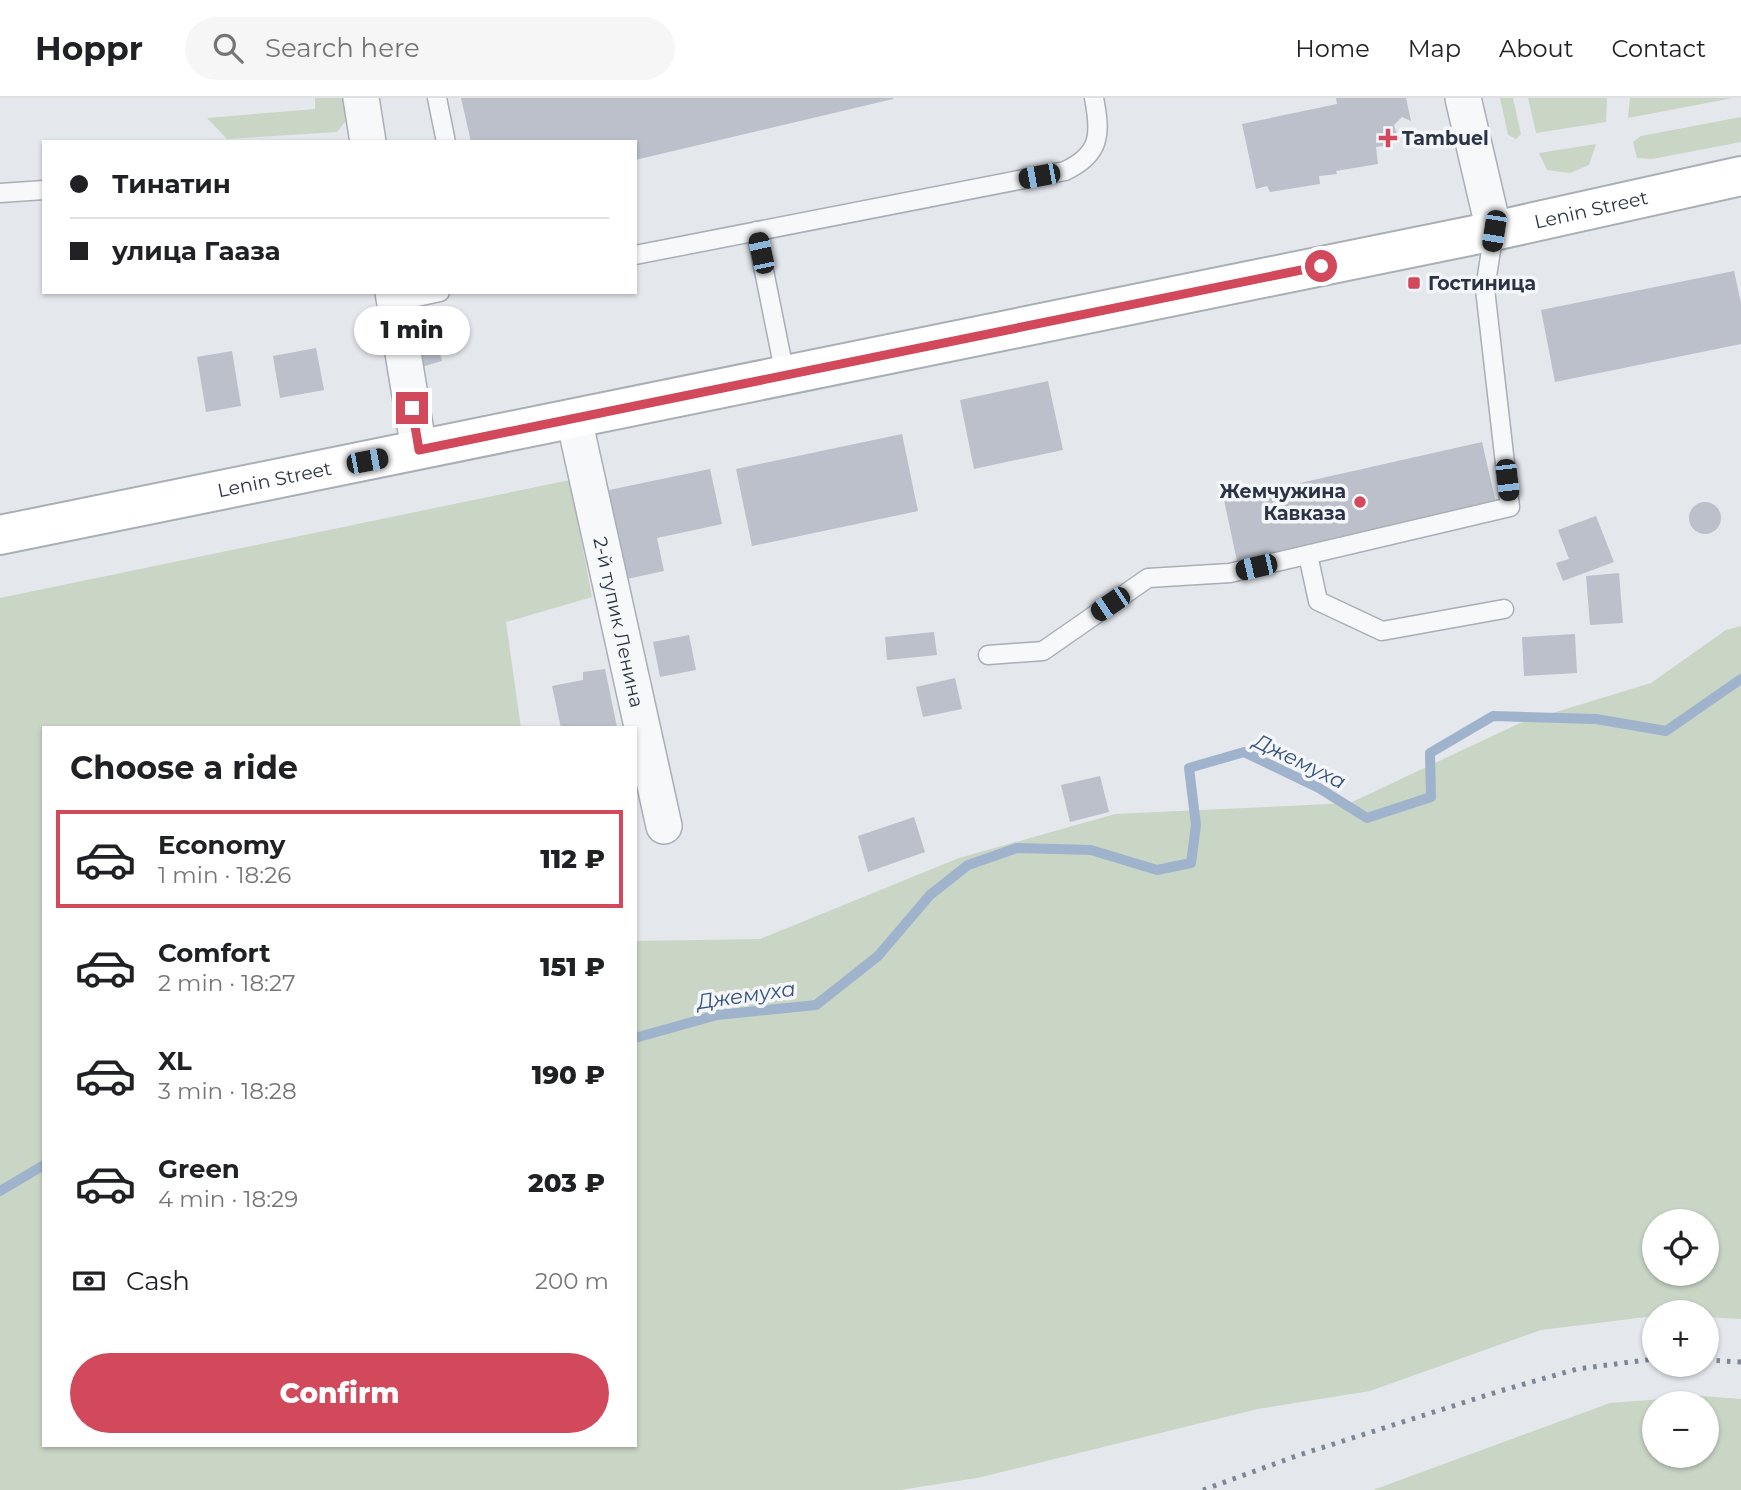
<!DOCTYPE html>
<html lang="en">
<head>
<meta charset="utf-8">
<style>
	:root { --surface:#fff; --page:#f6f6f6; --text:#202124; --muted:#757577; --line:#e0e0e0; --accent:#d1495b }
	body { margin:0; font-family:Montserrat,sans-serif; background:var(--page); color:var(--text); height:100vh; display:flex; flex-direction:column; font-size:26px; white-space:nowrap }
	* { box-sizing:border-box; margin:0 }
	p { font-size:23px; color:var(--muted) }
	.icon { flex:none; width:38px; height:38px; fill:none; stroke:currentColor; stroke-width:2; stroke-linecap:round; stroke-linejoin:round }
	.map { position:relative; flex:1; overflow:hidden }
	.sheet { position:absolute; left:42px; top:628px; width:595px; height:721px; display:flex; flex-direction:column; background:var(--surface); border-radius:0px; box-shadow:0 2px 5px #0004 }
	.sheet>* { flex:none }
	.banner { position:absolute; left:42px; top:42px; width:595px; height:154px; border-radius:0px; box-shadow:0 2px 5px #0004; display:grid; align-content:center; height:154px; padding:0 28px; background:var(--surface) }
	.tools { position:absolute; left:1642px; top:1111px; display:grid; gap:14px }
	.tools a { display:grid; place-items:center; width:77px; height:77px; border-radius:50%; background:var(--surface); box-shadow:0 2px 5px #0004; font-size:35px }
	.end { position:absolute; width:32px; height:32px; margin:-16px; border:9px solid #d1495b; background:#fff; box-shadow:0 0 0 4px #fff }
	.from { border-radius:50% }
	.bubble { position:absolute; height:49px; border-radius:24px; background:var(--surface); box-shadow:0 2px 5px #0004; font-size:23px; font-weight:800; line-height:49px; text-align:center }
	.car { position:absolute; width:21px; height:42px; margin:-21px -10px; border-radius:9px; box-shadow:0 0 5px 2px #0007; background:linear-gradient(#222 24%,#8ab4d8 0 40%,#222 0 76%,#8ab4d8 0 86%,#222 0) }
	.banner b { display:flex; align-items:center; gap:24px; height:66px; font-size:26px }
	.banner b+b { border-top:2px solid var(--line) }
	.banner i { width:18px; height:18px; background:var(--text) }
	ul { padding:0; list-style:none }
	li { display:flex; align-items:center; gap:21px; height:98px; margin:0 14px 10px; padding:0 14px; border:4px solid transparent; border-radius:0px }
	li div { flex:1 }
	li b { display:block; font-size:26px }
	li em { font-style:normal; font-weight:800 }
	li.selected { border-color:var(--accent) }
	li>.icon { width:63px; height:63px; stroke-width:1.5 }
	h2 { padding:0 28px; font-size:32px; line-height:84px }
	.pay { display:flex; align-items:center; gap:18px; height:77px; padding:0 28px; font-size:26px }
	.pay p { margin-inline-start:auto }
	.cta { display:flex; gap:14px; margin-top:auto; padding:14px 28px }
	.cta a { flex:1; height:80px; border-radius:42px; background:var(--accent); color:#fff; font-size:28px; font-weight:800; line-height:80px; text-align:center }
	header { display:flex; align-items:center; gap:42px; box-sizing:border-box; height:98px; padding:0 35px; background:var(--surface); border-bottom:2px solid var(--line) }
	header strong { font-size:33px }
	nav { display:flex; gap:38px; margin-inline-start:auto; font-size:24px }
	.search { width:490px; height:63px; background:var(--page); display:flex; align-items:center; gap:18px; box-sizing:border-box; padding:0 24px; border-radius:38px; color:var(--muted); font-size:26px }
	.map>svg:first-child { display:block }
	.green { fill:#c9d6c5; fill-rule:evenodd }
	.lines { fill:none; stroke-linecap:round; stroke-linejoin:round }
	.stream { stroke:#9fb4cc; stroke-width:10 }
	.building { fill:#bbc0ca }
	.service-casing { stroke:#a9aeb7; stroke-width:21 }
	.minor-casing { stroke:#a9aeb7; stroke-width:38 }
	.secondary-casing { stroke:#a9aeb7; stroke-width:42 }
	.service { stroke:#f7f8fa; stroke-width:18 }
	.minor { stroke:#f7f8fa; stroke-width:35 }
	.secondary { stroke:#fff; stroke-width:38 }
	.rail { stroke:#7d8696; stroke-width:5; stroke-dasharray:3.5 7; stroke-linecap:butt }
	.route { stroke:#d1495b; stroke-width:9 }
	.poi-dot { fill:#d1495b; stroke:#f4f6f9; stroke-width:2.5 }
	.labels { text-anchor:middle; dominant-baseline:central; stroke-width:7; stroke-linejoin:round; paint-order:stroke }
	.poi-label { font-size:19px; font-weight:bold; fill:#2b3445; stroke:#f4f6f9; text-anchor:start }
	.street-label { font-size:19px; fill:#2b3445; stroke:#f4f6f9 }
	.water-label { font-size:21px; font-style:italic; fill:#34527a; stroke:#f4f6f9 }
</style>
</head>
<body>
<header>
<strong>Hoppr</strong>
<div class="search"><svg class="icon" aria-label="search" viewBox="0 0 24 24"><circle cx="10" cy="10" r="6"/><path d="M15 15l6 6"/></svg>Search here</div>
<nav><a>Home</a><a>Map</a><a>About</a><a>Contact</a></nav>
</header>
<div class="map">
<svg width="1741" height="1392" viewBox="0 0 1741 1392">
	<rect width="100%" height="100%" fill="#e4e7ec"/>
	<path class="green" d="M315 0H347L349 19 337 34 227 41 207 20 315 11Z
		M1500 0H1513L1521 36 1516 41 1508 37Z
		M1528 0H1607L1606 24 1536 35Z
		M1630 0H1733L1628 20Z
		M1741 19V44L1652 61 1637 60 1633 44 1641 38Z
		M1596 46 1589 67 1570 75 1547 72 1539 55Z
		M570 382 592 499 506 524 521 630H44V1348H635V843L760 841 959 760 1115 716 1350 705 1520 625 1651 585 1726 532 1741 528V1221L1706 1219V1214H1654V1218L1541 1232 1370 1293 1258 1311 977 1380 900 1392H0V500ZM1654 1124H1706V1176H1654Z
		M1701 1298 1741 1301V1392H1373L1610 1305ZM1654 1306H1706V1358H1654Z"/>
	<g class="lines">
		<path class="stream" d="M635 940 717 917 816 907 878 858 930 797 968 767 1017 750 1091 752 1157 772 1191 765 1196 727 1189 670 1244 654 1319 690 1367 720 1431 699 1430 655 1493 618 1596 621 1666 633 1741 581
			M0 1093 44 1067"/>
	</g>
	<path class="building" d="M461 0H893V1L635 62V44H471Z
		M1336 0H1406L1411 23 1402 19 1394 27 1397 37 1390 47 1376 49 1378 66 1336 73 1337 76 1319 78 1320 86 1270 94 1267 88 1256 91 1242 26 1337 6Z
		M1734 173 1741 205V246L1555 284 1541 212Z
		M436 240 442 263 418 270 411 247Z
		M316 250 324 292 280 300 273 258Z
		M232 253 241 308 206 314 197 259Z
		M1048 283 1063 352 974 371 960 302Z
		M902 336 918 413 752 448 736 371Z
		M1482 344 1496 405 1237 463 1224 402Z
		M710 371 722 426 657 440 664 473 622 482 604 393Z
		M1689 420a16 16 0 1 1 32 0a16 16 0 1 1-32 0Z
		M1596 418 1614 464 1563 483 1556 465 1569 461 1558 432Z
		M1619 475 1623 525 1590 527 1586 478Z
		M934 534 937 557 887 562 885 539Z
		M1575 536 1577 575 1524 578 1522 539Z
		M689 537 696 572 660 579 653 544Z
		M605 571 617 629 561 630 552 588 583 582V574Z
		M955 580 962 611 923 619 916 589Z
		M1100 678 1109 714 1070 724 1061 687Z
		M914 719 925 754 868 774 858 738Z"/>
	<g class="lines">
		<g class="service-casing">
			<path id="service" d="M437 0 446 44
				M0 95 44 92
				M756 133 785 277
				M635 157 1065 73C1101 56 1101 36 1094 0
				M394 204 440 194
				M1308 457 1318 503 1382 533 1504 511
				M988 557 1043 553 1148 480 1230 475 1510 409 1485 191 1494 133"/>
		</g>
		<g class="minor-casing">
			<g id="minor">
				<path d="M361 0 368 44"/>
				<path d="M1463 0 1494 133"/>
				<path d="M393 194 419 352"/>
				<path id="s1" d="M574 321 664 728"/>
			</g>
		</g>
		<g class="secondary-casing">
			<g id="secondary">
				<path id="s2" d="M0 437 1494 133 1741 78"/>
			</g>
		</g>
		<use href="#service" class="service"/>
		<use href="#minor" class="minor"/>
		<use href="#secondary" class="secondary"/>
		<path class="rail" d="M1706 1262 1741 1264
			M1203 1392 1299 1357 1500 1293 1577 1271 1654 1261"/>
	</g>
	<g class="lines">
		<path class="route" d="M412 310 419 352 1321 168"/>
	</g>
	<g class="poi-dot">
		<path d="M1384.5 29.5h7v7h7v7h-7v7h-7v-7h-7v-7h7z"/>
		<rect x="1407" y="178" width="14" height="14" rx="3.5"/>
		<circle cx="1360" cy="404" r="7"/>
	</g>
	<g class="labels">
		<g class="poi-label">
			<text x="1402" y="40">Tambuel</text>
			<text x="1428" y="185">Гостиница</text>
			<text x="1346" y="393" text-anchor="end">Жемчужина<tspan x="1346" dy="22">Кавказа</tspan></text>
		</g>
		<g class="street-label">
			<text stroke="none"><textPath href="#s2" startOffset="1624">Lenin Street</textPath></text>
			<text stroke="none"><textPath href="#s2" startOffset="280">Lenin Street</textPath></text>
			<text stroke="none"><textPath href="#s1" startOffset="208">2-й тупик Ленина</textPath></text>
		</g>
		<g class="water-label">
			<text transform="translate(1300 663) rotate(26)">Джемуха</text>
			<text transform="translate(746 897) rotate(-8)">Джемуха</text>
		</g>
	</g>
</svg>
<div class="tools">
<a><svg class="icon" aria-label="locate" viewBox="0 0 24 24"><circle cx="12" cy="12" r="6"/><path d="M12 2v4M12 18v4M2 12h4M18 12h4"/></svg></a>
<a>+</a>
<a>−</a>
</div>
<i class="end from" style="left:1321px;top:168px"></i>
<i class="end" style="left:412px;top:310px"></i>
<div class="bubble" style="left:354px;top:208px;width:116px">1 min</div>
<i class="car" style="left:1039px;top:78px;rotate:259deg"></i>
<i class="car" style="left:1494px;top:133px;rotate:189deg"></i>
<i class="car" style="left:761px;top:155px;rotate:348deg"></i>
<i class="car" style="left:367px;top:363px;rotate:79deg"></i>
<i class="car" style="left:1507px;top:382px;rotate:173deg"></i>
<i class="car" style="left:1256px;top:469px;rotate:257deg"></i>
<i class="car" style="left:1110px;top:506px;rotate:236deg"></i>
<div class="banner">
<b><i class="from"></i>Тинатин</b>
<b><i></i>улица Гааза</b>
</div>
<section class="sheet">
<h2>Choose a ride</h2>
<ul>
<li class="selected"><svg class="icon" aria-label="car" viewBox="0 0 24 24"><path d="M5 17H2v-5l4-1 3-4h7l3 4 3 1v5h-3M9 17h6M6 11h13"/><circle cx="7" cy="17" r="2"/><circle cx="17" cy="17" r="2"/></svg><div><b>Economy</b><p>1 min · 18:26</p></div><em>112 ₽</em></li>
<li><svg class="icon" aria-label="car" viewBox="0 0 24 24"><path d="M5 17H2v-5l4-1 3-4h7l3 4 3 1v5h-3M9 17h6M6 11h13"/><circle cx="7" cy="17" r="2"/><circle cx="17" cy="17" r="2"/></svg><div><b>Comfort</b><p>2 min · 18:27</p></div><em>151 ₽</em></li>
<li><svg class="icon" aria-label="car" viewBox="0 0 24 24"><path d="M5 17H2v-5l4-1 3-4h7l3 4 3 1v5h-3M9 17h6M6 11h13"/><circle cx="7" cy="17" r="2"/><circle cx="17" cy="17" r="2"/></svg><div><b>XL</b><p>3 min · 18:28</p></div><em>190 ₽</em></li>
<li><svg class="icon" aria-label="car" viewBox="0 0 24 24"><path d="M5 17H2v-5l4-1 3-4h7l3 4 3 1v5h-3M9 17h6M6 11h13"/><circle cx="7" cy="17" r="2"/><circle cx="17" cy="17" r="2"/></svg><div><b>Green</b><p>4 min · 18:29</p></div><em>203 ₽</em></li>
</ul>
<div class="pay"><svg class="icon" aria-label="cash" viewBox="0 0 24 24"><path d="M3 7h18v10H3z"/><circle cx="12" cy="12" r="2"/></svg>Cash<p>200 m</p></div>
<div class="cta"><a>Confirm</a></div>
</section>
</div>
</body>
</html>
